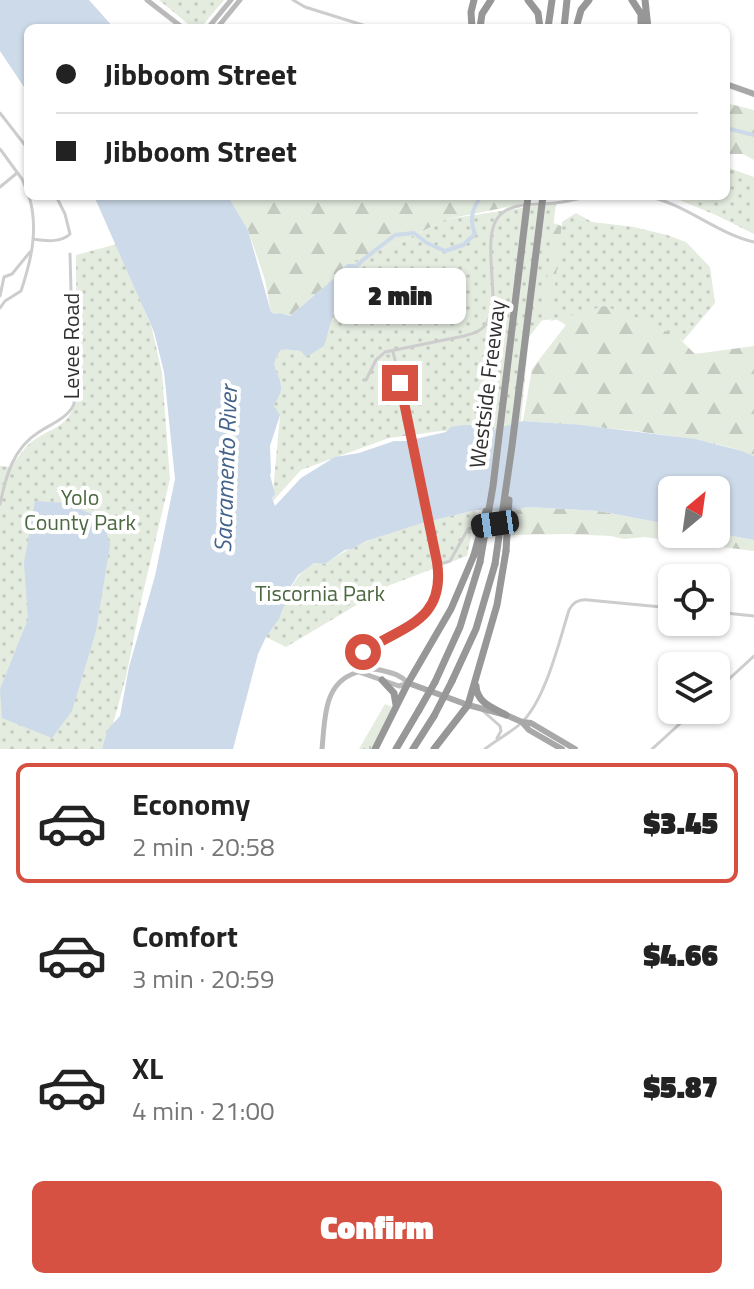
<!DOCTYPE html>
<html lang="en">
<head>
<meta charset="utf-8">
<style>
	:root { --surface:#fff; --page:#f6f6f6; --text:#222; --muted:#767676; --line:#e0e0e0; --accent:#d65142 }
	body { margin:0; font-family:"Titillium Web",sans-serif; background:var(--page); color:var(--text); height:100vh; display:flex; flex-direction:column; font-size:30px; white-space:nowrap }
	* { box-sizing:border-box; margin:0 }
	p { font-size:26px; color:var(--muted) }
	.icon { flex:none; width:44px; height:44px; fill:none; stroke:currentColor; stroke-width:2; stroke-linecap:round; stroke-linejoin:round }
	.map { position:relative; height:749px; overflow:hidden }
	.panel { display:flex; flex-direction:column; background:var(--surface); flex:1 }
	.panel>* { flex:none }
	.hud { position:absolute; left:24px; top:24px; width:706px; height:176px; border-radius:12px; box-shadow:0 2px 6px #0004; display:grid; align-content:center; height:176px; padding:0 32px; background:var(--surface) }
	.needle { width:52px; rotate:29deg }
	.controls { position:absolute; left:658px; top:476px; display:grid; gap:16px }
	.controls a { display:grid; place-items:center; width:72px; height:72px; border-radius:12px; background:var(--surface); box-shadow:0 2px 6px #0004; font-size:40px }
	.end { position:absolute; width:36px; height:36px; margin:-18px; border:10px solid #d65142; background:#fff; box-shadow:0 0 0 4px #fff }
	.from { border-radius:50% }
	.bubble { position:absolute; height:56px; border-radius:12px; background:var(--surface); box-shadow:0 2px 6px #0004; font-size:26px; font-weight:800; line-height:56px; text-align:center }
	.car { position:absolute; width:24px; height:48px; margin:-24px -12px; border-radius:10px; box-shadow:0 0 6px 2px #0007; background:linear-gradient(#222 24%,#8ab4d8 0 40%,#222 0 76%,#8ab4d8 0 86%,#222 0) }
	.hud b { display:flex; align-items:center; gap:28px; height:76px; font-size:30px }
	.hud b+b { border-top:2px solid var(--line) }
	.hud i { width:20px; height:20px; background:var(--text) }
	ul { padding:14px 0 0; list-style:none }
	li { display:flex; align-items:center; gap:24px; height:120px; margin:0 16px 12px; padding:0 16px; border:4px solid transparent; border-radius:12px }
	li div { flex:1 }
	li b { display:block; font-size:30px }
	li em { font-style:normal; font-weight:800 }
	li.active { border-color:var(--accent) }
	li>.icon { width:72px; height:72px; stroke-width:1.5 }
	.cta { display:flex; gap:16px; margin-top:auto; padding:16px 32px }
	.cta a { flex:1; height:92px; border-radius:12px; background:var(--accent); color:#fff; font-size:32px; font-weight:800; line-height:92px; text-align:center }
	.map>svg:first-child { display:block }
	.grass { fill:url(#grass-tufts) }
	.forest { fill:url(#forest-firs) }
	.park { fill:url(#park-dots) }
	.water { fill:#cddae9 }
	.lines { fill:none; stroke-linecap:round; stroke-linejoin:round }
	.canal { stroke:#cddae9; stroke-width:4 }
	.street { stroke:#cdcdcd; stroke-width:3 }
	.secondary { stroke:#bababa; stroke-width:5 }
	.primary { stroke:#a8a8a8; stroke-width:6 }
	.highway { stroke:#979797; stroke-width:7 }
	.highway-bridge { stroke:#979797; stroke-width:7 }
	.route { stroke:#d65142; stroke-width:10 }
	.labels { text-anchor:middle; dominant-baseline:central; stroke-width:8; stroke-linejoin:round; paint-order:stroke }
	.street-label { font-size:22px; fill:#303030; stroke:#fff }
	.park-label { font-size:22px; fill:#4c6841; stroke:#fff }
	.water-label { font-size:24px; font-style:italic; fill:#44638b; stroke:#fff }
</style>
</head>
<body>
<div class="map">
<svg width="754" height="749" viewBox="0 0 754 749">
	<defs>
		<pattern id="grass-tufts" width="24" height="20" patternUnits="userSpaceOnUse" patternTransform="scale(2)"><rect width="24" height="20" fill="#e4ebdf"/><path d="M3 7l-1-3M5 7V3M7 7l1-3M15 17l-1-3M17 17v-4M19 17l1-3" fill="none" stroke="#c4cac0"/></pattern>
		<pattern id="forest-firs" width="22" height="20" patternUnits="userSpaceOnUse" patternTransform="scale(2)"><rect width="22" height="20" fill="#e4ebdf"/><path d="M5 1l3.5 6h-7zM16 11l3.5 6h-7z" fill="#c4cac0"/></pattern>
		<pattern id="park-dots" width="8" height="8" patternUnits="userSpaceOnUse" patternTransform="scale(2)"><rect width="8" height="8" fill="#e4ebdf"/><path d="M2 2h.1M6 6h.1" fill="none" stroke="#c4cac0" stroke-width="1.8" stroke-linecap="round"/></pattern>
	</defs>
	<rect width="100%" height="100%" fill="#fff"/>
	<path class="grass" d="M385 704 392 707 371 749H359Z"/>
	<path class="forest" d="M726 103 754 110V160L743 154H726Z
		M228 196H524L523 204 447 219 407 239 354 261 355 264H347L332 280 290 316 280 313 274 314 271 312 265 280 248 230Z
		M547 222 557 224 570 231 695 354 754 346V456C724 443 690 439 658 434 613 428 568 424 523 421L532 369 566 325 556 319 535 321Z
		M527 507 599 511 672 525V534L716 533 754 540V551L644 537 624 539 611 536 567 534 512 535 513 511Z"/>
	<path class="park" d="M159 0H224L202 26 193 28Z
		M726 167 754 177V234L718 216 670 196H726Z
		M556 203 542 320 529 337 520 429 441 431 389 438 301 470 272 502 280 416 273 406C276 400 281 394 281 387 281 371 266 368 282 349L301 351 339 293 350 286 354 261 407 239 447 219Z
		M576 213 592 222 634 227 667 235 686 242 710 267 715 303 683 341 647 321 604 306 551 321 562 222Z
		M117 244 152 329 162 373 170 479 142 597 126 677 106 749H0V466L11 467C16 460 22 451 28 445 51 425 70 431 77 395L76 255Z
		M476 510 467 556 390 585 286 647 266 637C271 630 277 623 280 615 290 592 291 578 314 563L325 564C369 533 424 522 476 510Z"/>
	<path class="water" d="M0 0H89L114 28H28V93L0 51Z
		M94 196H228L248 230 271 312 274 314 280 313 290 316 332 280 347 264H355L350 286 339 294 324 346 306 357 301 351 282 349C266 368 281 371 281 387 282 394 276 400 274 406L280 415 270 446 271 472 270 475 275 494 272 498 275 506 301 478 335 457 359 453 394 441H406L446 432 451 427 464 425H484L486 432 523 421 581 425 695 439 742 451 754 456V540L716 533V490H672V525L599 511 527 507 513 511 476 510 422 523 366 541 352 549 345 550 325 564 314 563 298 575 291 586 279 619 266 637 258 654 233 749H102L108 729 120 716 129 667 155 576 175 479 164 372 154 332Z
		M35 501 66 503 103 519 110 545 96 631 72 711 52 738 2 718 0 689 28 619 24 563Z"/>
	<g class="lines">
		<path class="canal" d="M726 128 754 135
			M350 272 364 259 395 235 414 233 427 243 445 251 463 245 475 234C469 218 472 210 481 196"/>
		<path class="street" d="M293 0 305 7 366 26
			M0 113 28 149
			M0 149 22 179 28 193
			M0 187 17 173
			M647 196C687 205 716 233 754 242
			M33 239C45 241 61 243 70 234L65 214 56 196
			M0 296 4 277 12 274 30 252
			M0 308 5 301 21 291C31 261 39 229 29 196
			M393 352 398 372
			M366 380 376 360 385 352 464 336C476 333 484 330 489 319 502 294 476 228 505 211 520 202 539 205 555 203 567 202 579 198 592 196
			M0 504C6 476 13 448 39 432 51 424 68 418 74 404L70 254
			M437 562 444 563 450 561 468 529 481 526
			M716 612 754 616
			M358 670C355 627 449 645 437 562L400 383
			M716 691 754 656
			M483 711 500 726 501 731 497 738
			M485 749C496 740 510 733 520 724 545 702 559 642 569 610 573 602 579 599 588 600L672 608
			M652 749 695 710"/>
		<path class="secondary" d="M147 0 183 28
			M208 28 231 0
			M217 28 240 0
			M359 672 399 686 406 684
			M322 749C325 720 323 684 355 673 365 669 369 668 380 670 391 673 400 674 408 683"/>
		<path class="primary" d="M726 84 754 94
			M408 683 468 705 506 715 522 722 531 723 575 749
			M522 722 529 730 562 749"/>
		<path class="highway" d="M528 0 538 13 540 28
			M632 0 641 14V28
			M645 0 648 28
			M472 28 471 12 474 0
			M480 28 482 14 491 0
			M548 28 552 0
			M564 28 567 0
			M576 28 581 10 589 0
			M382 680 394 693 396 705
			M452 681 476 629 495 564
			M435 682 460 627 480 562
			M476 686C477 703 493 708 506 715
			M375 749 408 683 451 609 474 555
			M396 749 419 710
			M413 749 434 716
			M434 749 468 705 497 605 506 551"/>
		<path class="highway-bridge" d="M506 551 509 500
			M474 555 486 511
			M480 562 493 486 528 196
			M495 564 512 446 543 196
			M419 710 435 682
			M434 716 452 681"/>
	</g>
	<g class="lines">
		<path class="route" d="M363 652C403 626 446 621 437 562L400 383"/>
	</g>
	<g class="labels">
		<g class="street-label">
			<text transform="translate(71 346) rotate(-90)">Levee Road</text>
			<text transform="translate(487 384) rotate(-83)">Westside Freeway</text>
		</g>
		<g class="park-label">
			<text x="80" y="497">Yolo<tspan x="80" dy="25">County Park</tspan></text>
			<text x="320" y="593">Tiscornia Park</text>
		</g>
		<g class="water-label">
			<text transform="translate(225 469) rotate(-88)">Sacramento River</text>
		</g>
	</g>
</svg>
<div class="controls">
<a><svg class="needle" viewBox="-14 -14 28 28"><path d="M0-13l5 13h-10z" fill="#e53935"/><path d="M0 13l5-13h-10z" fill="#767676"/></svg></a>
<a><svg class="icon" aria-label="locate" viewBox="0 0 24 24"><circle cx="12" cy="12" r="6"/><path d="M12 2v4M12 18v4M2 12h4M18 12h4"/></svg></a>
<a><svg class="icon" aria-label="layers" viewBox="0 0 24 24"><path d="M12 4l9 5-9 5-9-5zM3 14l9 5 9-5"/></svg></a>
</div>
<i class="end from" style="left:363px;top:652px"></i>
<i class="end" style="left:400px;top:383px"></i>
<div class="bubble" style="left:334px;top:268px;width:132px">2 min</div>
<i class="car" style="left:495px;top:524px;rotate:262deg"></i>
<div class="hud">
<b><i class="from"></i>Jibboom Street</b>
<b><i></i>Jibboom Street</b>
</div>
</div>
<section class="panel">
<ul>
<li class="active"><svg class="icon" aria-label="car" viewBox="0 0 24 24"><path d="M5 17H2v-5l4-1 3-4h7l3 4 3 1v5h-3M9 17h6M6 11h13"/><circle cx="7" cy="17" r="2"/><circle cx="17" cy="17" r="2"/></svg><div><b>Economy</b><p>2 min · 20:58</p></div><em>$3.45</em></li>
<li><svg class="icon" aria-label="car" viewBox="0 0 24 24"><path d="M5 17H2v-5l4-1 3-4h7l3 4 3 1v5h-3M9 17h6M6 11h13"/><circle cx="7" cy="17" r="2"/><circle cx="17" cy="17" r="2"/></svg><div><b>Comfort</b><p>3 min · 20:59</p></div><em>$4.66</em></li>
<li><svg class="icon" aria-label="car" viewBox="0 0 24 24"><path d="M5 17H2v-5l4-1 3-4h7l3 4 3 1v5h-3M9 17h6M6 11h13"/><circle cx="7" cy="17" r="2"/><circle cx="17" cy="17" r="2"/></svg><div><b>XL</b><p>4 min · 21:00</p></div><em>$5.87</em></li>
</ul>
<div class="cta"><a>Confirm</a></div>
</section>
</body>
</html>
